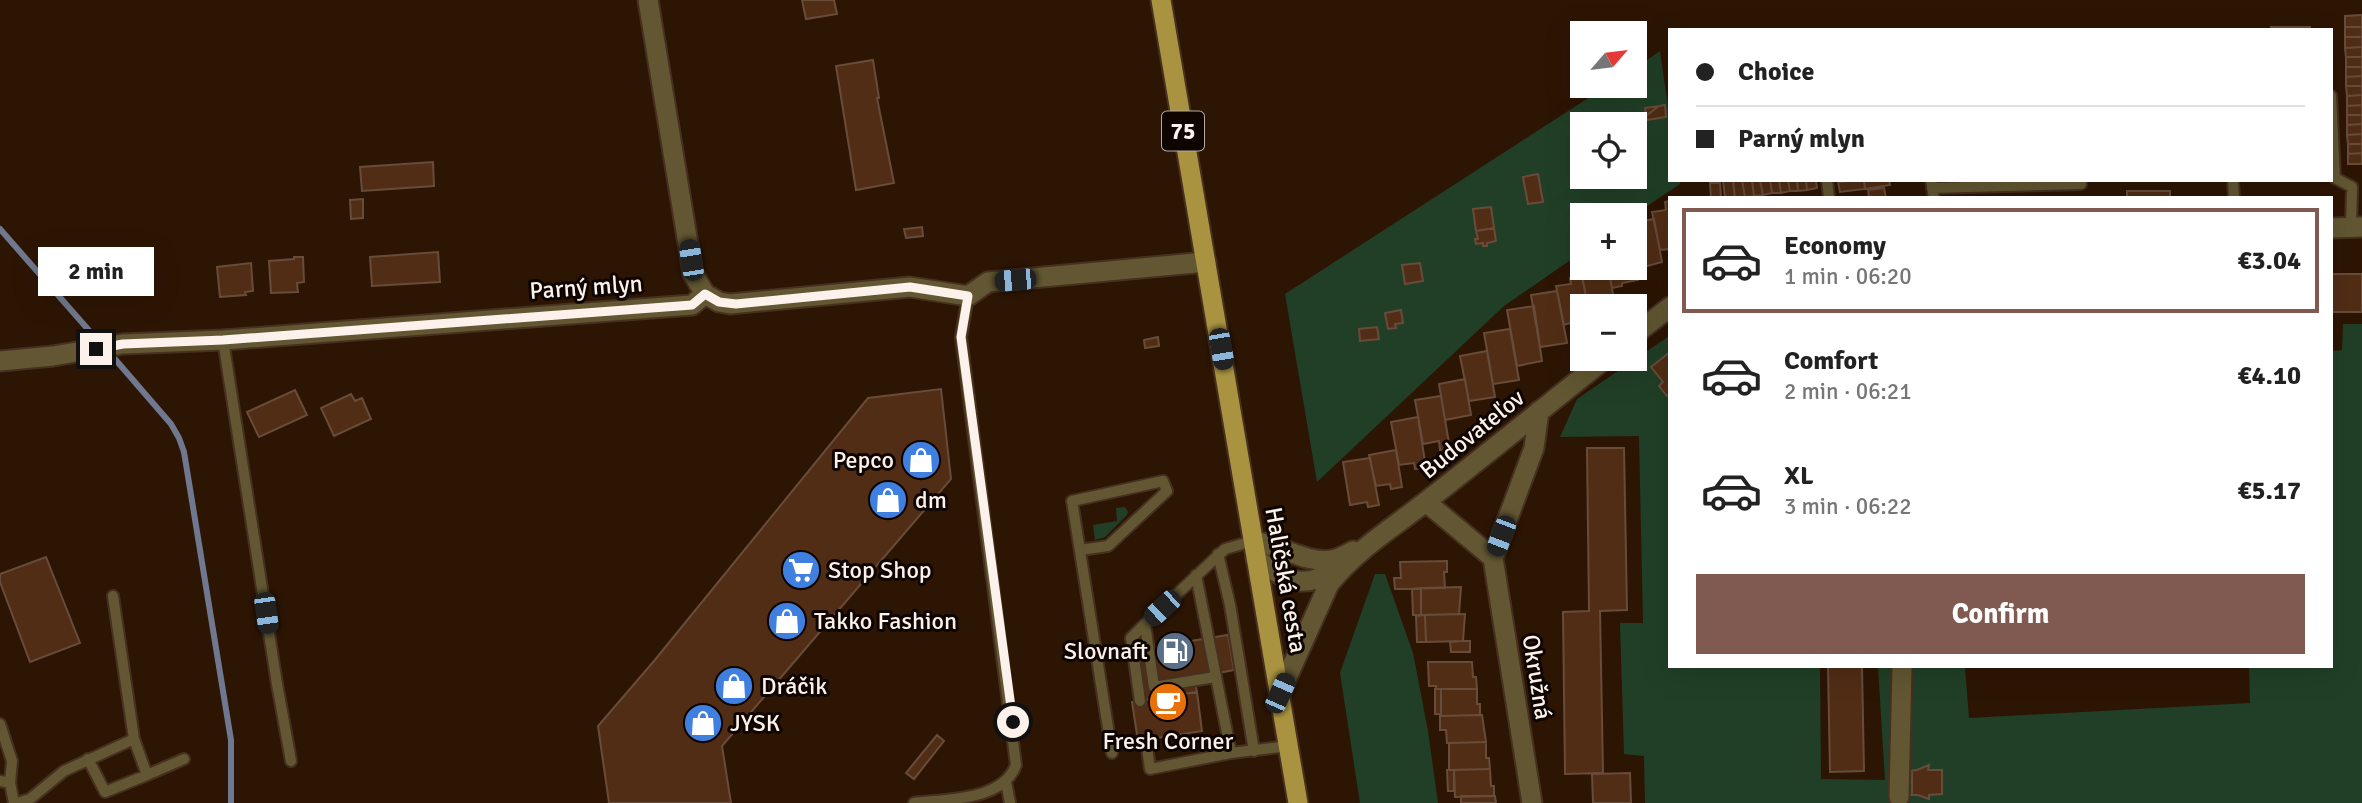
<!DOCTYPE html>
<html lang="en">
<head>
<meta charset="utf-8">
<style>
	:root { --surface:#fff; --page:#f2f2f2; --text:#222; --muted:#767676; --line:#e0e0e0; --accent:#805a50 }
	body { margin:0; font-family:Signika,sans-serif; background:var(--page); color:var(--text); height:100vh; display:flex; flex-direction:column; font-size:26px; white-space:nowrap }
	* { box-sizing:border-box; margin:0 }
	p { font-size:23px; color:var(--muted) }
	.icon { flex:none; width:38px; height:38px; fill:none; stroke:currentColor; stroke-width:2; stroke-linecap:round; stroke-linejoin:round }
	.map { position:relative; flex:1; overflow:hidden }
	.details { position:absolute; left:1668px; top:196px; width:665px; height:472px; display:flex; flex-direction:column; background:var(--surface); border-radius:0px; box-shadow:0 7px 28px #0002 }
	.details>* { flex:none }
	.guide { position:absolute; left:1668px; top:28px; width:665px; height:154px; border-radius:0px; box-shadow:0 7px 28px #0002; display:grid; align-content:center; height:154px; padding:0 28px; background:var(--surface) }
	.needle { width:46px; rotate:62deg }
	.tools { position:absolute; left:1570px; top:21px; display:grid; gap:14px }
	.tools a { display:grid; place-items:center; width:77px; height:77px; border-radius:0px; background:var(--surface); box-shadow:0 7px 28px #0002; font-size:35px }
	.end { position:absolute; width:32px; height:32px; margin:-16px; border:9px solid #fcf2eb; background:#111; box-shadow:0 0 0 4px #111 }
	.from { border-radius:50% }
	.bubble { position:absolute; height:49px; border-radius:0px; background:var(--surface); box-shadow:0 7px 28px #0002; font-size:23px; font-weight:700; line-height:49px; text-align:center }
	.car { position:absolute; width:21px; height:42px; margin:-21px -10px; border-radius:9px; box-shadow:0 0 5px 2px #0007; background:linear-gradient(#222 24%,#8ab4d8 0 40%,#222 0 76%,#8ab4d8 0 86%,#222 0) }
	.guide b { display:flex; align-items:center; gap:24px; height:66px; font-size:26px }
	.guide b+b { border-top:2px solid var(--line) }
	.guide i { width:18px; height:18px; background:var(--text) }
	ul { padding:12px 0 0; list-style:none }
	li { display:flex; align-items:center; gap:21px; height:105px; margin:0 14px 10px; padding:0 14px; border:4px solid transparent; border-radius:0px }
	li div { flex:1 }
	li b { display:block; font-size:26px }
	li em { font-style:normal; font-weight:700 }
	li.active { border-color:var(--accent) }
	li>.icon { width:63px; height:63px; stroke-width:1.5 }
	.action { display:flex; gap:14px; margin-top:auto; padding:14px 28px }
	.action a { flex:1; height:80px; border-radius:0px; background:var(--accent); color:#fff; font-size:28px; font-weight:700; line-height:80px; text-align:center }
	.map>svg:first-child { display:block }
	.green { fill:#213f26; fill-rule:evenodd }
	.lines { fill:none; stroke-linecap:round; stroke-linejoin:round }
	.stream { stroke:#6f788e; stroke-width:6 }
	.building { fill:#512d15; stroke:#684c3a; stroke-width:2 }
	.service-casing { stroke:#463020; stroke-width:14 }
	.minor-casing { stroke:#463020; stroke-width:23 }
	.primary-casing { stroke:#463020; stroke-width:23 }
	.service { stroke:#625732; stroke-width:10 }
	.minor { stroke:#625732; stroke-width:19 }
	.primary { stroke:#aa9340; stroke-width:19 }
	.route { stroke:#fcf2eb; stroke-width:9 }
	.labels { text-anchor:middle; dominant-baseline:central; stroke-width:6; stroke-linejoin:round; paint-order:stroke }
	.shield { fill:#0e0501; stroke:#b5aba5; stroke-width:2 }
	.shield-label { font-size:23px; font-weight:bold; fill:#fcf2eb }
	.street-label { font-size:24px; fill:#fcf2eb; stroke:#0e0501 }
	.poi-label { font-size:24px; fill:#fcf2eb; stroke:#0e0501; text-anchor:start }
</style>
</head>
<body>
<div class="map">
<svg width="2362" height="803" viewBox="0 0 2362 803">
	<rect width="100%" height="100%" fill="#2d1504"/>
	<path class="green" d="M1660 51 1669 113 1670 180H1680V184L1634 215H1582V252L1504 306 1317 482 1285 294 1607 86H1634L1635 68ZM1582 124H1634V177H1582Z
		M2343 324H2362V803H1645L1644 756 1624 754 1620 623H1643L1639 436 1560 437 1577 399 1669 336 1670 667H1820L1821 779 1885 780 1878 667H1965L1969 718 2250 703 2249 667H2331V351L2342 350Z
		M1125 507 1128 512 1127 515 1105 537 1095 540 1093 525 1117 521 1116 508Z
		M1375 574H1385L1413 653 1428 731 1438 803H1360L1340 673Z"/>
	<g class="lines">
		<path class="stream" d="M0 229 100 343
			M108 351 171 424 179 438 184 452 231 740V803"/>
	</g>
	<path class="building" d="M802 0H834L837 14 806 19Z
		M2362 15V27H2345V16Z
		M2271 27H2291V30H2271Z
		M2291 27H2310V30H2291Z
		M2345 27H2362V37H2345Z
		M2345 37H2362V47L2345 48Z
		M2362 47V57H2346L2345 48Z
		M2346 57H2362V67H2346Z
		M873 60 879 98H877L894 183 856 190 836 66Z
		M2346 67H2362V76L2346 77Z
		M2362 76V86H2346V77Z
		M2346 86H2362V95L2347 96Z
		M2362 95V105L2347 106V96Z
		M1665 105 1666 117 1647 120 1646 116 1659 106Z
		M2362 105V115H2347V106Z
		M1659 106 1646 116 1645 108Z
		M2347 115H2362V124L2347 125Z
		M1634 124H1639L1641 136 1634 137Z
		M2362 124V134L2347 135V125Z
		M2362 134V144H2348L2347 135Z
		M2348 144H2362V153L2348 154Z
		M2362 153V164H2348V154Z
		M433 162 434 186 362 191 360 167Z
		M1538 174 1543 202 1528 204 1523 177Z
		M1723 180H1733L1735 198H1725Z
		M1733 180H1742L1745 197 1735 198Z
		M1742 180H1752L1754 196 1745 197Z
		M1752 180H1760L1763 195 1754 196Z
		M1760 180H1770L1772 193 1763 195Z
		M1770 180H1779L1781 193H1772Z
		M1779 180H1788L1790 191 1781 193Z
		M1788 180H1797L1798 191H1790Z
		M1797 180H1806L1807 190 1798 191Z
		M1806 180H1816L1817 188 1807 190Z
		M1864 180H1889L1890 185 1865 189Z
		M1864 180 1865 189 1840 192 1838 182Z
		M1710 183H1720L1721 198H1711Z
		M1884 188 1886 198H1869L1868 190Z
		M2127 191H2170V198H2127Z
		M363 199V218L351 219 350 200Z
		M1670 201V249L1660 250 1652 212 1666 210 1665 202Z
		M1491 207 1494 228 1476 231 1473 209Z
		M1654 219 1662 262 1636 269 1634 230 1643 229 1642 221Z
		M922 227 923 236 906 238 904 229Z
		M1494 228 1496 241 1487 243V246H1483V243L1476 244 1475 239H1478L1476 231Z
		M438 252 440 282 372 286 370 257Z
		M294 257H303L304 282 297 283 298 292 271 293 269 261 294 259Z
		M1634 261 1638 280 1622 283V286L1612 288 1608 268H1634Z
		M251 263 253 291 245 292 246 295 220 297 217 267Z
		M1420 263 1423 281 1405 284 1402 265Z
		M1580 268H1608L1614 299 1597 302 1598 305 1588 306Z
		M2331 274H2362V312H2331Z
		M1582 276 1588 306H1582V319L1564 325 1556 286 1571 284 1570 278Z
		M1557 291 1567 343 1540 347 1531 295Z
		M1534 306 1542 361 1517 366 1507 310Z
		M1401 310 1403 323 1395 324 1396 328 1388 329 1385 313Z
		M1377 327 1379 339 1360 341 1359 329Z
		M1510 329 1519 380 1493 384 1484 333Z
		M1158 337 1159 346 1145 348 1144 340Z
		M1487 351 1495 397 1469 401 1460 356Z
		M1670 352V394L1667 396 1659 386 1663 382 1651 367Z
		M1465 379 1471 415 1445 420 1439 384Z
		M941 389 951 479 722 746 731 803H609L598 726 654 661 868 398Z
		M295 390 307 415 259 437 247 412Z
		M351 394 355 401 362 398 371 419 334 436 321 408Z
		M1441 396 1450 449 1440 450 1439 441 1423 444 1415 400Z
		M1418 417 1426 468 1415 469 1414 463 1399 465 1391 422Z
		M1587 448H1624L1627 610 1600 611 1603 773 1565 774 1563 612 1589 611Z
		M1396 450 1402 487 1391 489 1390 484 1376 486 1369 455Z
		M1370 458 1379 505 1368 507 1367 502 1350 505 1343 462Z
		M46 557 80 643 30 662 0 582V574Z
		M1447 561V572H1444L1445 588 1395 589 1394 578H1401L1400 562Z
		M1461 587 1459 614 1421 615V588Z
		M1421 588V615H1413L1412 589Z
		M1465 614 1463 641 1426 642 1425 615Z
		M1425 615 1426 642H1417L1416 616Z
		M1228 635 1234 670 1194 678 1197 692 1143 700 1135 650Z
		M1463 641H1470V652H1451L1450 642Z
		M1428 662H1472L1473 677H1476L1477 689H1436V686H1429Z
		M1828 667H1862L1864 771 1830 772Z
		M1435 689H1441V714H1435Z
		M1441 689H1477V704H1480V715L1441 716Z
		M1197 692 1202 731 1138 741 1132 702Z
		M1482 715 1486 742 1447 743 1446 730H1440V716Z
		M937 735 944 741 914 779 906 773Z
		M1486 742V758H1489L1490 769 1449 770V743Z
		M1929 765 1928 770H1942V794L1929 795V799L1918 795H1909L1912 794V783H1909L1912 782V772L1909 771 1917 770Z
		M1490 769 1491 786H1494V796L1455 797 1454 770Z
		M1447 770H1454V791H1448Z
		M1630 773 1631 803H1593L1592 774Z
		M1461 796H1495L1496 803H1461Z"/>
	<g class="lines">
		<g class="service-casing">
			<path id="service" d="M2331 96 2335 178 2352 187 2351 227
				M1827 180 1829 198
				M1931 180 1934 198
				M2233 180 2234 198
				M1932 188 2081 184
				M223 340 277 684 291 761
				M1080 550 1108 546 1167 491 1163 481 1072 501 1112 753
				M1218 554 1230 605 1254 751
				M1196 575 1231 753
				M1215 677 1154 687 1145 624 1225 549 1253 541
				M1140 701 1131 638 1145 624
				M0 724 12 761 10 783
				M134 739 147 775 184 759
				M1146 740 1150 769 1231 753 1288 746
				M88 759 105 792 147 775
				M0 781 10 783 14 803
				M1006 782 1010 803
				M17 803 30 799 64 771 134 739 113 596
				M914 803C946 799 1003 801 1016 765L961 337 968 296"/>
		</g>
		<g class="minor-casing">
			<path id="minor" d="M648 0 693 274 705 294
				M2331 228 2362 227
				M1634 335 1670 307
				M0 361 53 356 123 344 223 340 692 305 705 294 719 302 730 304 910 287 968 296 988 282 1206 262
				M1426 502 1493 558
				M1253 541C1279 544 1306 564 1332 560 1339 559 1347 554 1353 551
				M1256 559C1293 584 1299 589 1340 569
				M1280 693 1329 584C1357 549 1394 527 1428 500 1487 454 1546 406 1605 359
				M1899 797 1902 667
				M1532 803 1493 558 1534 448 1539 411"/>
		</g>
		<g class="primary-casing">
			<path id="primary" d="M1161 0 1298 803"/>
		</g>
		<use href="#service" class="service"/>
		<use href="#minor" class="minor"/>
		<use href="#primary" class="primary"/>
	</g>
	<g class="lines">
		<path class="route" d="M96 349 123 344 223 340 692 305 705 294 719 302 736 304 910 287 968 296 961 337 1013 722"/>
	</g>
	<defs>
		<g id="shop-disc" transform="scale(2.0125)"><circle r="9.5" fill="#3f7fe0" stroke="#0e0501"/><path d="M-5-2.5h2.3a2.7 3.5 0 0 1 5.4 0H5L5.5 6h-11ZM-1.5-2.5h3a1.5 2.3 0 0 0-3 0Z" fill="#fff"/></g>
		<g id="supermarket-disc" transform="scale(2.0125)"><circle r="9.5" fill="#3f7fe0" stroke="#0e0501"/><path d="M-6-5.5h2.5l.6 2H6L4.5 2H-2.5L-4.4-4H-6ZM-1.5 3.2a1.3 1.3 0 1 0 .1 0ZM3 3.2a1.3 1.3 0 1 0 .1 0Z" fill="#fff"/></g>
		<g id="fuel-disc" transform="scale(2.0125)"><circle r="9.5" fill="#5c6f8a" stroke="#0e0501"/><path d="M-5.5-6h7V0h2V4h1.3V-2.5L3-4.5l.8-.8L6-3V5H2.5V1h-1V6h-7ZM-4.2-4.7v3.2H.2V-4.7Z" fill="#fff"/></g>
		<g id="cafe-disc" transform="scale(2.0125)"><circle r="9.5" fill="#e8710a" stroke="#0e0501"/><path d="M-5.5-4.5H6V0H3Q3 3.5 0 3.5H-2.5Q-5.5 3.5-5.5 0ZM3-3.2v2h1.7v-2ZM-6 4.5H4V6H-6Z" fill="#fff"/></g>
	</defs>
	<g fill-rule="evenodd">
		<use href="#shop-disc" x="921" y="460"/>
		<use href="#shop-disc" x="888" y="500"/>
		<use href="#supermarket-disc" x="801" y="570"/>
		<use href="#shop-disc" x="787" y="621"/>
		<use href="#fuel-disc" x="1175" y="651"/>
		<use href="#shop-disc" x="734" y="686"/>
		<use href="#cafe-disc" x="1168" y="702"/>
		<use href="#shop-disc" x="703" y="723"/>
	</g>
	<g class="labels">
		<rect class="shield" x="1162" y="111.5" width="42" height="39" rx="5"/>
		<g class="shield-label">
			<text x="1183" y="131">75</text>
		</g>
		<g class="street-label">
			<text transform="translate(586 287) rotate(-4)">Parný mlyn</text>
			<text transform="translate(1472 434) rotate(-39)">Budovateľov</text>
			<text transform="translate(1286 580) rotate(80)">Haličská cesta</text>
			<text transform="translate(1537 677) rotate(81)">Okružná</text>
		</g>
		<g class="poi-label">
			<text x="894" y="460" text-anchor="end">Pepco</text>
			<text x="915" y="500">dm</text>
			<text x="828" y="570">Stop Shop</text>
			<text x="814" y="621">Takko Fashion</text>
			<text x="1148" y="651" text-anchor="end">Slovnaft</text>
			<text x="761" y="686">Dráčik</text>
			<text x="730" y="723">JYSK</text>
			<text x="1168" y="741" text-anchor="middle">Fresh Corner</text>
		</g>
	</g>
</svg>
<div class="tools">
<a><svg class="needle" viewBox="-14 -14 28 28"><path d="M0-13l5 13h-10z" fill="#e53935"/><path d="M0 13l5-13h-10z" fill="#767676"/></svg></a>
<a><svg class="icon" aria-label="locate" viewBox="0 0 24 24"><circle cx="12" cy="12" r="6"/><path d="M12 2v4M12 18v4M2 12h4M18 12h4"/></svg></a>
<a>+</a>
<a>−</a>
</div>
<i class="end from" style="left:1013px;top:722px"></i>
<i class="end" style="left:96px;top:349px"></i>
<div class="bubble" style="left:38px;top:247px;width:116px">2 min</div>
<i class="car" style="left:691px;top:260px;rotate:351deg"></i>
<i class="car" style="left:1015px;top:280px;rotate:265deg"></i>
<i class="car" style="left:1221px;top:349px;rotate:170deg"></i>
<i class="car" style="left:1501px;top:536px;rotate:201deg"></i>
<i class="car" style="left:1162px;top:608px;rotate:227deg"></i>
<i class="car" style="left:266px;top:613px;rotate:172deg"></i>
<i class="car" style="left:1280px;top:693px;rotate:24deg"></i>
<div class="guide">
<b><i class="from"></i>Choice</b>
<b><i></i>Parný mlyn</b>
</div>
<section class="details">
<ul>
<li class="active"><svg class="icon" aria-label="car" viewBox="0 0 24 24"><path d="M5 17H2v-5l4-1 3-4h7l3 4 3 1v5h-3M9 17h6M6 11h13"/><circle cx="7" cy="17" r="2"/><circle cx="17" cy="17" r="2"/></svg><div><b>Economy</b><p>1 min · 06:20</p></div><em>€3.04</em></li>
<li><svg class="icon" aria-label="car" viewBox="0 0 24 24"><path d="M5 17H2v-5l4-1 3-4h7l3 4 3 1v5h-3M9 17h6M6 11h13"/><circle cx="7" cy="17" r="2"/><circle cx="17" cy="17" r="2"/></svg><div><b>Comfort</b><p>2 min · 06:21</p></div><em>€4.10</em></li>
<li><svg class="icon" aria-label="car" viewBox="0 0 24 24"><path d="M5 17H2v-5l4-1 3-4h7l3 4 3 1v5h-3M9 17h6M6 11h13"/><circle cx="7" cy="17" r="2"/><circle cx="17" cy="17" r="2"/></svg><div><b>XL</b><p>3 min · 06:22</p></div><em>€5.17</em></li>
</ul>
<div class="action"><a>Confirm</a></div>
</section>
</div>
</body>
</html>
